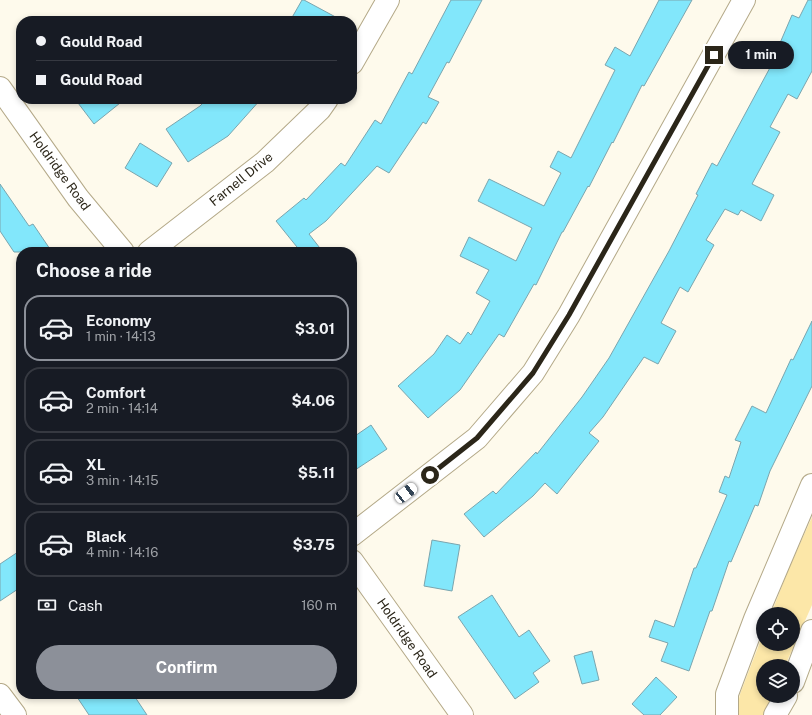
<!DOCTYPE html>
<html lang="en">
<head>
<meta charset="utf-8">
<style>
	:root { --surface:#171b24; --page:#242831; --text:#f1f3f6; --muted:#9ea1a6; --line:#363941; --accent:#8c9099 }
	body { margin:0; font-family:"Public Sans",sans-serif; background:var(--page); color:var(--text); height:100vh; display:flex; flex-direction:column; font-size:15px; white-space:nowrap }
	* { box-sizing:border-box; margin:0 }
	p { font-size:13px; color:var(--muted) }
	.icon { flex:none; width:22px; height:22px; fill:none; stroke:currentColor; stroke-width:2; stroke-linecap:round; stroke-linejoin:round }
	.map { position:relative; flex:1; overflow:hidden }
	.details { position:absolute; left:16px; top:247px; width:341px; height:452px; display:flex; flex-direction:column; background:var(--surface); border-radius:16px; box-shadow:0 2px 6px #0003 }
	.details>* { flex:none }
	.banner { position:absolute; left:16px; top:16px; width:341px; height:88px; border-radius:16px; box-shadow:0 2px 6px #0003; display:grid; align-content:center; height:88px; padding:0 20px; background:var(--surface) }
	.buttons { position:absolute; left:756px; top:607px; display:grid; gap:8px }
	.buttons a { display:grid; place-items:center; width:44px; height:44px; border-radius:50%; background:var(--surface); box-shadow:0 2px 6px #0003; font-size:20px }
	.end { position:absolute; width:18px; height:18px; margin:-9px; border:5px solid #2b2619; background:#fff; box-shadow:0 0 0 2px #fff }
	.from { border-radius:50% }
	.bubble { position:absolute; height:28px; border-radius:14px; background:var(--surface); box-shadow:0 2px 6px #0003; font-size:13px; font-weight:700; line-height:28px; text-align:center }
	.car { position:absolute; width:12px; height:24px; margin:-12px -6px; border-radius:5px; box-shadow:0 0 3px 1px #0007; background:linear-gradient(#fff 24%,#345 0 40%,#fff 0 76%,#345 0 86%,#fff 0) }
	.banner b { display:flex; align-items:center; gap:14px; height:38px; font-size:15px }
	.banner b+b { border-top:1px solid var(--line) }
	.banner i { width:10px; height:10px; background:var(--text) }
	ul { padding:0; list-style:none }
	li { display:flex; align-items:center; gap:12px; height:66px; margin:0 8px 6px; padding:0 12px; border:2px solid var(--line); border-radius:16px }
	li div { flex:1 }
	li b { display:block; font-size:15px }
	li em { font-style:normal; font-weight:700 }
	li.on { border-color:var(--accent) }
	li>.icon { width:36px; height:36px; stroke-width:1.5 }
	h2 { padding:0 20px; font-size:18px; line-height:48px }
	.pay { display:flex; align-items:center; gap:10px; height:44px; padding:0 20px; font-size:15px }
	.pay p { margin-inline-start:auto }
	.action { display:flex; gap:8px; margin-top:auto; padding:8px 20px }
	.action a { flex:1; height:46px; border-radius:24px; background:var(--accent); color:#fff; font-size:16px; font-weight:700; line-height:46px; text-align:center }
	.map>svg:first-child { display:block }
	.green { fill:#fce7a8 }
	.building { fill:#82e7fb; stroke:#7ba5ae }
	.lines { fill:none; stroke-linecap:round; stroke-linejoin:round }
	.minor-casing { stroke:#b4a988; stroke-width:24 }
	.tertiary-casing { stroke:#b4a988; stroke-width:24 }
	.minor { stroke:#fff; stroke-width:22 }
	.tertiary { stroke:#fff; stroke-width:22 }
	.route { stroke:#2b2619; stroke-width:5 }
	.labels { text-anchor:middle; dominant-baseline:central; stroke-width:3; stroke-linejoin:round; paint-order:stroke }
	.street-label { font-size:13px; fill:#2b2619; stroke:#fff }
</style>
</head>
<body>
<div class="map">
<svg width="812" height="715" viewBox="0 0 812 715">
	<rect width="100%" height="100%" fill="#fefaec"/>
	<path class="green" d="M812 517V605L785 666H763V696H772L763 715H737L736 714 740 694 763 634V644H793V614H771L789 568Z"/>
	<path class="building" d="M302 0H304L343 21H290Z
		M451 0H482L449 63 447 62 428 97 439 102 426 124 423 122 389 173 377 166 326 221 309 234 323 252H301L276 221 304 198 306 200 341 163 345 166 375 120 381 124 409 72 412 74Z
		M659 0H692L644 86 642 85 613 143 612 142 589 187 588 186 563 232H562L536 285 534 284 504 337 499 334 460 390 428 418 398 386 434 354 447 335 460 344 468 332 471 335 490 301 476 293 489 270 460 256 469 237 516 261 532 228 478 201 489 179 544 206 561 173 550 167 558 151 571 158 615 70 605 65 615 47 630 56Z
		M808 0H812V71L797 99 788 94 770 127 780 132 752 184 774 195 761 221 741 210 738 215 725 209 706 240 714 245 688 292 680 287 661 323 676 331 658 364 644 357 603 417 589 433 599 441 557 494 545 483 533 496 484 537 464 514 493 491 496 494 536 452 537 454 582 397 609 358 669 251 698 195 696 194 712 163 717 166 779 51 777 50 792 15 799 18Z
		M75 99H125L94 124Z
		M207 99H261L228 136 188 162 166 129 200 106Z
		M140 143 172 163 157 187 125 168Z
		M0 184 29 226 33 224 52 252H14L0 231Z
		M812 321V386L770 471 758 506 755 505 731 562 729 561 712 611H710L689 671 661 661 668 643 649 637 655 620 674 627 694 568H696L727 495 719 492 725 476 729 478 741 442 735 440 752 406 766 413 791 359 793 360Z
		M371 425 387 449 352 472V438Z
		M432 540 460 545 452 591 424 586Z
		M21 550V587L0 601V564Z
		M492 595 519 637 529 630 550 661 533 673 539 682 515 699 458 617Z
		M592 651 599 680 582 684 574 656Z
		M656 677 677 697 660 715H644L632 704Z
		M75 694H133L147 715H89Z"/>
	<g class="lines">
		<g class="minor-casing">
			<path id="minor" d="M352 63 388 0
				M0 88 78 198 123 252
				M149 252 265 162 320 109 327 99
				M352 535 477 438 533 373 569 315 744 0
				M352 561 462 715
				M0 695 15 715"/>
		</g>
		<g class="tertiary-casing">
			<path id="tertiary" d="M793 682 812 631
				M727 715V694L755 619 812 485
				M775 715 786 696"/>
		</g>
		<use href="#minor" class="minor"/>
		<use href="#tertiary" class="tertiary"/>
	</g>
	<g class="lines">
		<path class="route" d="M430 475 477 438 533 373 569 315 714 55"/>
	</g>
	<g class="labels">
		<g class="street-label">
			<text transform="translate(60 171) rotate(54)">Holdridge Road</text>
			<text transform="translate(241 179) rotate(-39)">Farnell Drive</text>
			<text transform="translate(407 638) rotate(55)">Holdridge Road</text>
		</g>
	</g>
</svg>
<div class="buttons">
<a><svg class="icon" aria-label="locate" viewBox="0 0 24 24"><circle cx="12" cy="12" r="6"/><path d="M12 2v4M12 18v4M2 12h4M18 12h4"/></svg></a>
<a><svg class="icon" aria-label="layers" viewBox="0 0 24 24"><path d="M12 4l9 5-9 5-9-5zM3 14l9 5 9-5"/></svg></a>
</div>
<i class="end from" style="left:430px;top:475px"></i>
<i class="end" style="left:714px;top:55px"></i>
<div class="bubble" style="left:728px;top:41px;width:66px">1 min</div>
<i class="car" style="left:406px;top:493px;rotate:52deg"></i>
<div class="banner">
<b><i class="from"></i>Gould Road</b>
<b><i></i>Gould Road</b>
</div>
<section class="details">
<h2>Choose a ride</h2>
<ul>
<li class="on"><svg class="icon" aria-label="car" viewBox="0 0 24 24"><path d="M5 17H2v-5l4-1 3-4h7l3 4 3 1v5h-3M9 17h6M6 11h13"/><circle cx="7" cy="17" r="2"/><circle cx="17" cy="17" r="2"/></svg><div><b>Economy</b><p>1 min · 14:13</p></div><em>$3.01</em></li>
<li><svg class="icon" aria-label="car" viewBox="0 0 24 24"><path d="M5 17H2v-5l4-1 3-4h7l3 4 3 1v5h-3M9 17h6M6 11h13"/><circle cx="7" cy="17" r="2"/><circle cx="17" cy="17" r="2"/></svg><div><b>Comfort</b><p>2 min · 14:14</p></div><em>$4.06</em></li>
<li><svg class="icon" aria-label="car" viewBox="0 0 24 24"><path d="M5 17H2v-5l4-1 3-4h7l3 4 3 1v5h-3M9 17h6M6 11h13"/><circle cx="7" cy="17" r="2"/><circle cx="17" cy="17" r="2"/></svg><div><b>XL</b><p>3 min · 14:15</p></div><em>$5.11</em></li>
<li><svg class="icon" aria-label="car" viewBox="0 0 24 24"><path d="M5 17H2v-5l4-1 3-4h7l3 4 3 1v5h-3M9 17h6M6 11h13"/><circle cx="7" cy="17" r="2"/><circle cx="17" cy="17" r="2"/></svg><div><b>Black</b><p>4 min · 14:16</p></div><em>$3.75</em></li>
</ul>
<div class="pay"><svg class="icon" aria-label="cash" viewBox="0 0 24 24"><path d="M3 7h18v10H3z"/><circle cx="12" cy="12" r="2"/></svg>Cash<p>160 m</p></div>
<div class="action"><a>Confirm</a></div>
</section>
</div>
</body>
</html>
